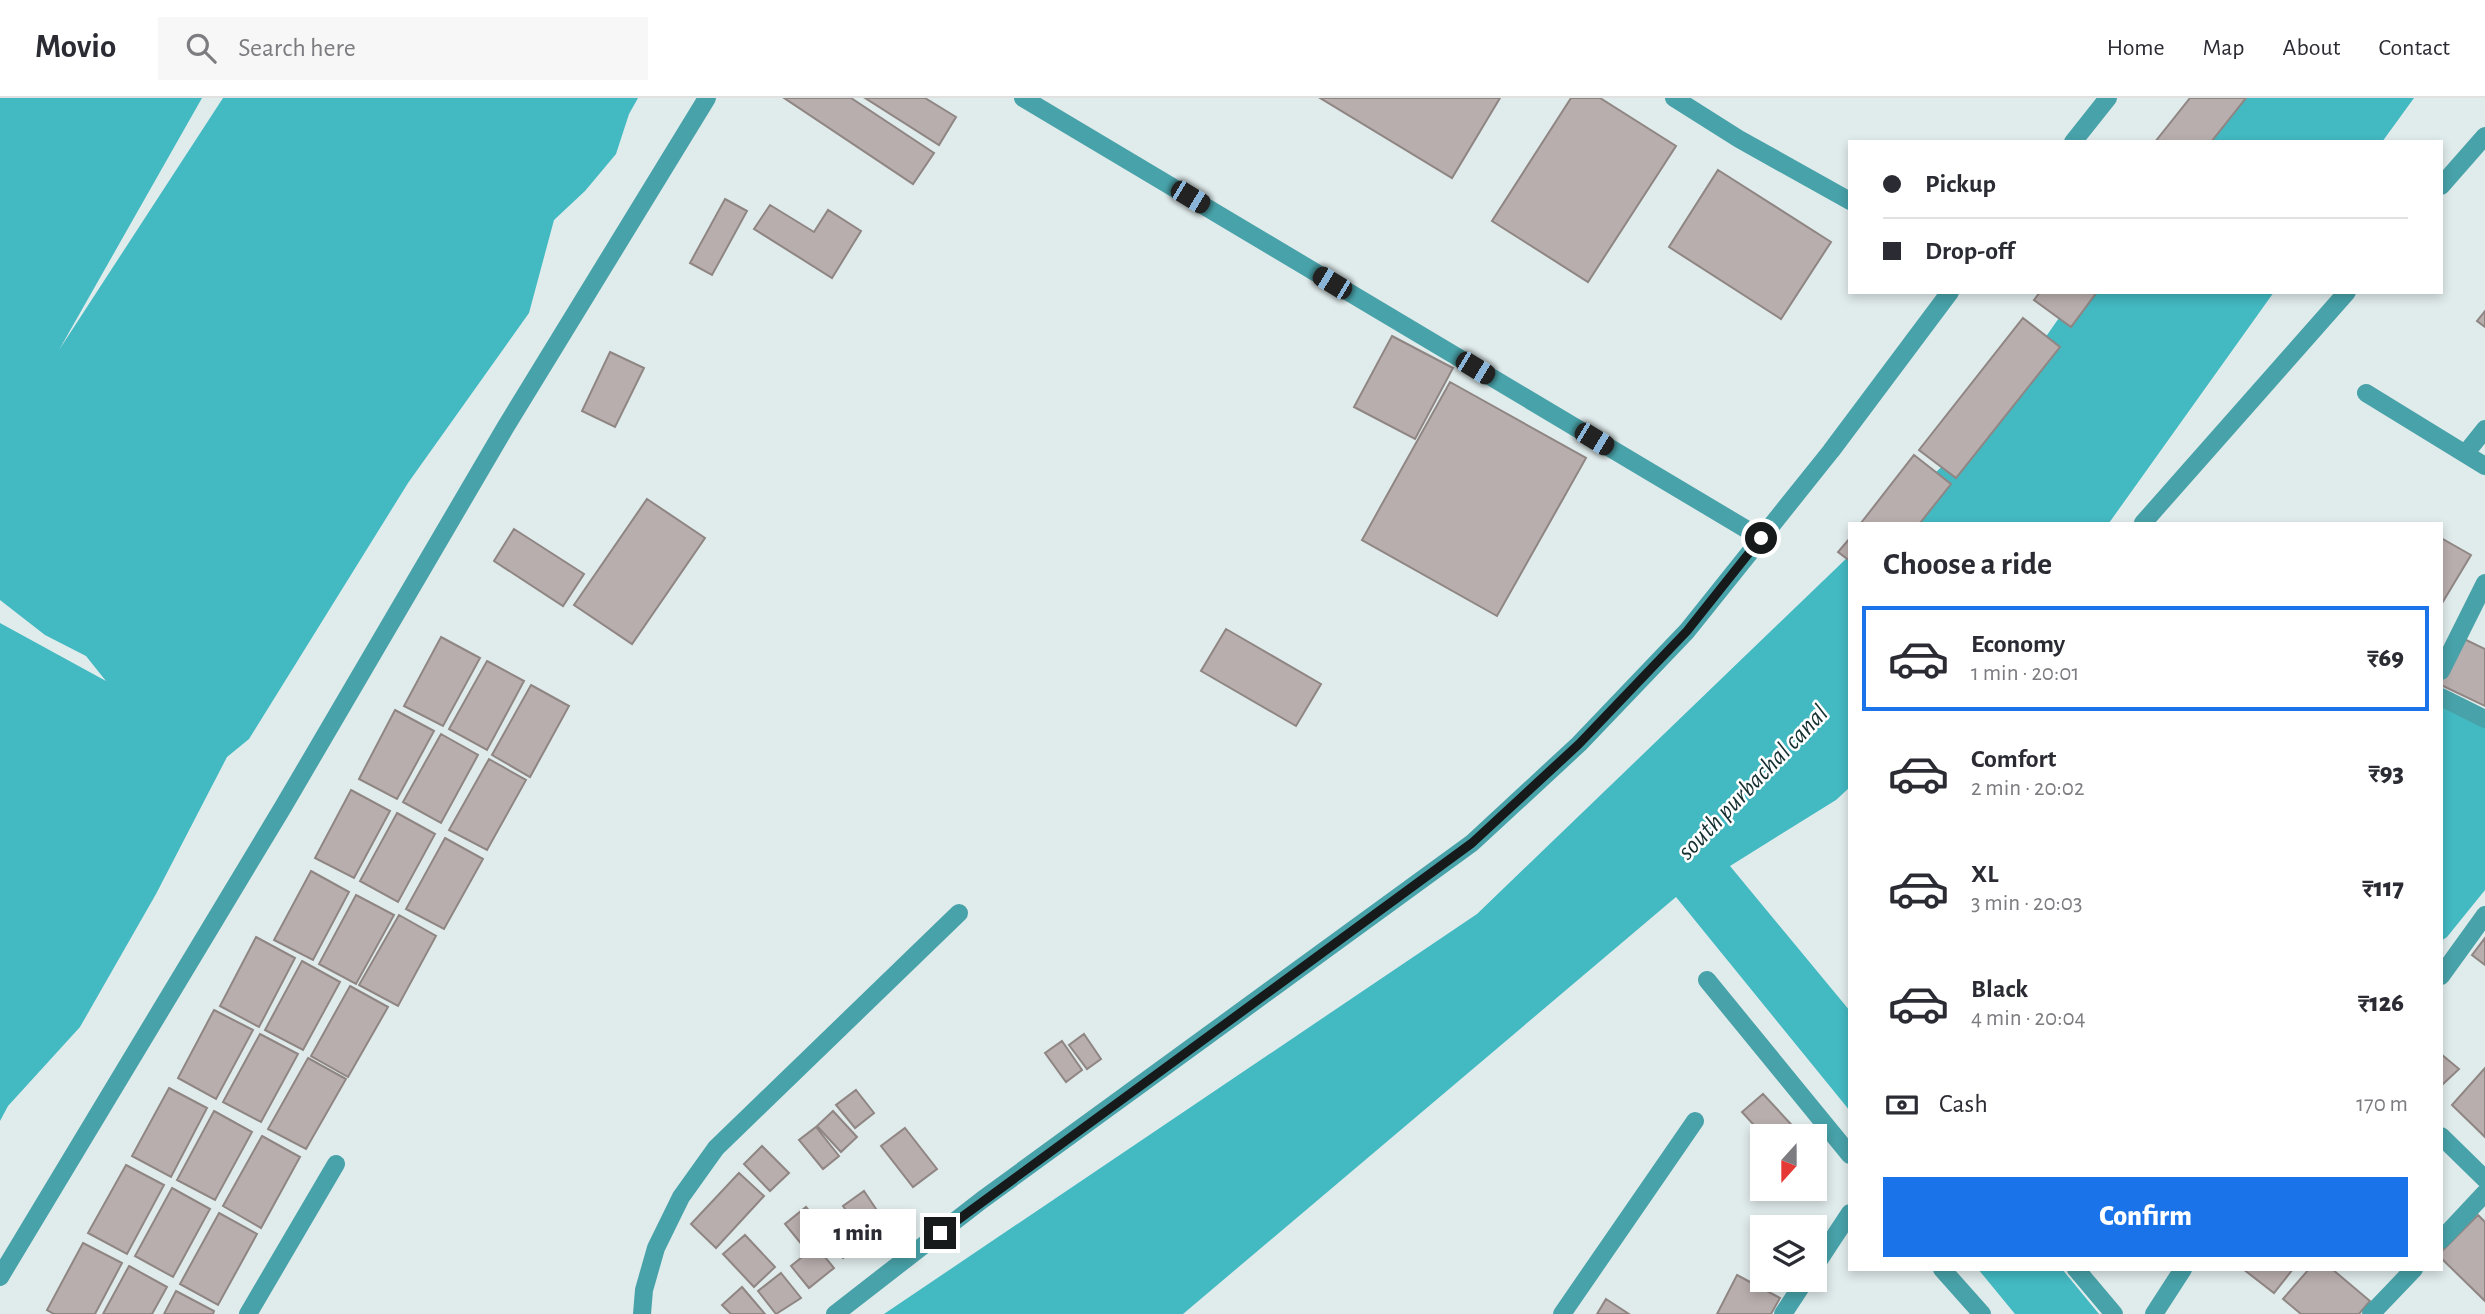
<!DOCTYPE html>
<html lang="en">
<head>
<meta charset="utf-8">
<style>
	:root { --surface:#fff; --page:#f7f7f7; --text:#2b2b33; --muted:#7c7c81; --line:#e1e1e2; --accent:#1a73e8 }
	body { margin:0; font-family:"Alegreya Sans",sans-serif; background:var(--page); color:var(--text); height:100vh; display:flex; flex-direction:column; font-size:26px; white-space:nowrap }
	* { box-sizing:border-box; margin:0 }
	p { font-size:23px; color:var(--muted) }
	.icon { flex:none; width:38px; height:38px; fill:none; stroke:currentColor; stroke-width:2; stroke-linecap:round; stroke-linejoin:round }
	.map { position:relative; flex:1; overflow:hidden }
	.drawer { position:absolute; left:1848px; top:424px; width:595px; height:749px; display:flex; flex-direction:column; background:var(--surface); border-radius:0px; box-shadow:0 4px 10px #0003 }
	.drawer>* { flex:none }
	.hud { position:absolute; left:1848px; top:42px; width:595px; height:154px; border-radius:0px; box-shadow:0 4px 10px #0003; display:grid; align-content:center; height:154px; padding:0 35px; background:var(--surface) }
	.needle { width:46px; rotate:201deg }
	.tools { position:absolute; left:1750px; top:1026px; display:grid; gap:14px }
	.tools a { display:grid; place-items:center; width:77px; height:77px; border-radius:0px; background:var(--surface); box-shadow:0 4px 10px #0003; font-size:35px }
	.end { position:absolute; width:32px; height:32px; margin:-16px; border:9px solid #161a1a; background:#fff; box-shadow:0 0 0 4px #fff }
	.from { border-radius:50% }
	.bubble { position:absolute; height:49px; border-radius:0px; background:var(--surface); box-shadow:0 4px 10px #0003; font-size:23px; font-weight:800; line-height:49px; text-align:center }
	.car { position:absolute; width:21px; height:42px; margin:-21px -10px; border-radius:9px; box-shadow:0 0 5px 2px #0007; background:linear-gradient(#222 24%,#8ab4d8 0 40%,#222 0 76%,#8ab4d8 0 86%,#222 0) }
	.hud b { display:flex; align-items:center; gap:24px; height:66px; font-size:26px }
	.hud b+b { border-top:2px solid var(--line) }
	.hud i { width:18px; height:18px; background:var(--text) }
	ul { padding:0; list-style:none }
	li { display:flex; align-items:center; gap:21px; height:105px; margin:0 14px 10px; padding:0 21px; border:4px solid transparent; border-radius:0px }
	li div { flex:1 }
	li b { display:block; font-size:26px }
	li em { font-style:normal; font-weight:800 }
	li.on { border-color:var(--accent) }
	li>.icon { width:63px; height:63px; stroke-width:1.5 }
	h2 { padding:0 35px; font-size:32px; line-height:84px }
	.pay { display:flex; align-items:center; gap:18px; height:77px; padding:0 35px; font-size:26px }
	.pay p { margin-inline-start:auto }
	.action { display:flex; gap:14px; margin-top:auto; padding:14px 35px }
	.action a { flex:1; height:80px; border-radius:0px; background:var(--accent); color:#fff; font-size:28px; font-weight:800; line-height:80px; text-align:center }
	header { display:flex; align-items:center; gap:42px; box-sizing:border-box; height:98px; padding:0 35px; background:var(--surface); border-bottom:2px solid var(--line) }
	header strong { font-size:33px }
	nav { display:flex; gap:38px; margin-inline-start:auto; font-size:24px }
	.search { width:490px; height:63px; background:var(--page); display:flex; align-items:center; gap:18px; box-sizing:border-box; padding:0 24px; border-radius:0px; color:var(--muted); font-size:26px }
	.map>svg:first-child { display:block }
	.water { fill:#43b9c2 }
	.building { fill:#b8aead; stroke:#8f8684; stroke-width:2 }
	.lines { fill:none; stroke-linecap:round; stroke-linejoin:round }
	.street { stroke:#48a2a9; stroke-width:18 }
	.route { stroke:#161a1a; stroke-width:9 }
	.labels { text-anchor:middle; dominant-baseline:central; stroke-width:5; stroke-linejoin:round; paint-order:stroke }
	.water-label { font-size:26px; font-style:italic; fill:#163032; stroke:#fff }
</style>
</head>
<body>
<header>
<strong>Movio</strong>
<div class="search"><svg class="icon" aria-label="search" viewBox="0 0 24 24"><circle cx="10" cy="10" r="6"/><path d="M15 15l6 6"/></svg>Search here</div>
<nav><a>Home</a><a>Map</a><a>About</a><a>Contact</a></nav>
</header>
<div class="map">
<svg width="2485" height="1216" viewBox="0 0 2485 1216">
	<rect width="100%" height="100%" fill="#e0ebeb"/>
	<path class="water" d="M0 0H202L59 252 223 0H638L629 16 616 56 585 93 554 122 529 215 408 385 249 641 227 659 156 796 80 929 8 1008 0 1023V525L106 583 86 558 45 537 0 502Z
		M2212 0H2414L2382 44H2182Z
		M2077 194H2274L2109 425H1883L1984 328Z
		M1850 457V689L1836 702 1730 768 1850 913V1013L1676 799 1183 1216H884L1477 816Z
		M2441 605 2485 624V792L2447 839 2441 843Z
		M1978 1171H2062L2099 1216H2015Z"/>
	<path class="building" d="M784 0H851L934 55 913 86Z
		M865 0H925L956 19 939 47Z
		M1320 0H1500L1452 80Z
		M1571 0H1600L1676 48 1588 184 1492 123Z
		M2190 0H2246L2211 44H2155Z
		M1718 72 1831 144 1781 221 1669 149Z
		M725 101 747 113 712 177 690 165Z
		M770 107 814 134 828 112 861 133 832 180 754 131Z
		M2040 194H2097L2071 229 2034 202Z
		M2485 213V229L2477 223Z
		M2023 220 2060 249 1956 380 1919 352Z
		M1392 238 1453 270 1415 341 1354 309Z
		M610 254 644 270 615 329 582 313Z
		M1450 284 1586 360 1497 518 1362 442Z
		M1914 357 1951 386 1920 425H1861Z
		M647 401 705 440 632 546 574 507Z
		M514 431 584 476 563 508 494 463Z
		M1850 440V463L1838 454Z
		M2441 440 2471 457 2441 507Z
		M1226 531 1321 586 1296 628 1201 573Z
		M441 539 480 560 443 628 404 608Z
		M2460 539 2485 551V608L2441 587V578Z
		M487 563 524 583 487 652 449 631Z
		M531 587 569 608 530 679 492 657Z
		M395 612 434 633 397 701 359 681Z
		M441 636 478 657 441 725 403 704Z
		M489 661 526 682 487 752 449 732Z
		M351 692 390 713 354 780 315 760Z
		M397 715 435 736 398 804 360 783Z
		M445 740 483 761 444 831 406 811Z
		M311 773 349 794 313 862 274 842Z
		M356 797 394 817 356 886 319 866Z
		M399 817 436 838 398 908 359 887Z
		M256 839 295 860 259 929 220 908Z
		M2485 840V867L2472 857Z
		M302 863 340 884 303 952 265 932Z
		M350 888 388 909 348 979 311 958Z
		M214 912 253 932 216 1001 178 980Z
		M260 936 298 956 261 1024 223 1004Z
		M1084 936 1101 961 1087 971 1069 947Z
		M1062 943 1082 972 1066 984 1045 955Z
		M2441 956 2459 971 2441 988Z
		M308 960 346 981 306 1051 268 1031Z
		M2485 970V1039L2452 1007Z
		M169 990 207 1010 171 1079 132 1058Z
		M856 992 874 1015 855 1030 836 1007Z
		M1763 996 1801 1037 1764 1038 1742 1014Z
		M214 1013 252 1034 215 1102 177 1082Z
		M833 1013 857 1039 841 1054 817 1028Z
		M816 1029 839 1058 823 1071 799 1042Z
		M905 1030 937 1071 913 1089 881 1048Z
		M262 1038 300 1059 261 1130 223 1108Z
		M762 1048 789 1075 770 1093 744 1066Z
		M126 1067 164 1087 127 1156 88 1135Z
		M739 1075 764 1098 716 1150 691 1126Z
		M172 1090 210 1111 173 1179 135 1158Z
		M864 1093 886 1126 865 1140 843 1108Z
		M806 1109 824 1131 803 1148 785 1126Z
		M219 1115 257 1136 218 1207 180 1186Z
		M2478 1117 2485 1124V1203L2441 1160V1154Z
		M840 1119 861 1143 843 1160 822 1137Z
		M745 1137 775 1169 754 1189 723 1156Z
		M83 1145 122 1165 95 1216H54L47 1212Z
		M816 1148 834 1170 809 1190 791 1168Z
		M129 1168 167 1189 152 1216H103Z
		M2243 1171H2293L2274 1195Z
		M2309 1171H2332L2370 1203 2359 1216H2301L2283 1201Z
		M781 1175 801 1200 776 1216 758 1193Z
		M1737 1177 1780 1200 1771 1216H1717Z
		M742 1189 765 1216H731L722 1207Z
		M176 1193 214 1213 213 1216H164Z
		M1606 1201 1629 1216H1597Z"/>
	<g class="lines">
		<path class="street" d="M1023 0 1761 440
			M1674 0 1739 41 1850 103
			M2073 44 2108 0
			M2441 88 2485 38
			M2366 295 2485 368
			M2465 356 2485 331
			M2143 425 2347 194
			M2441 573 2485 485
			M2441 599 2485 621
			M2441 878 2485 817
			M1707 882 1850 1057
			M2441 1038 2485 1081
			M2441 1142 2485 1095
			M1815 1168 1850 1115
			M1942 1171 1982 1216
			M2076 1171 2114 1216
			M0 1179 283 709 505 330 707 0
			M248 1216 336 1066
			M642 1216 644 1192 656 1150 681 1099 716 1050 959 815
			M835 1216 982 1102 1472 745 1579 646 1687 533 1831 353 1950 194
			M1562 1216 1695 1023
			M1783 1216 1806 1181
			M2154 1216 2183 1171
			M2371 1216 2414 1171"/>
	</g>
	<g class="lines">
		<path class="route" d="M940 1135 1472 745 1579 646 1687 533 1761 440"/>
	</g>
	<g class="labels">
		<g class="water-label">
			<text transform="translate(1753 684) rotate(-46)">south purbachal canal</text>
		</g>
	</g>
</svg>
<div class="tools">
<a><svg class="needle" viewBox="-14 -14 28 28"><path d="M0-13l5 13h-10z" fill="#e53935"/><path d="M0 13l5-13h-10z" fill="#7c7c81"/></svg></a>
<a><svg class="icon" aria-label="layers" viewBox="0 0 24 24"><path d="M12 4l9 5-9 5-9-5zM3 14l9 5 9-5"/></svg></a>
</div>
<i class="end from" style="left:1761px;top:440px"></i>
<i class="end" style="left:940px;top:1135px"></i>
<div class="bubble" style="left:800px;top:1111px;width:116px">1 min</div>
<i class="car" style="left:1190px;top:99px;rotate:121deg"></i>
<i class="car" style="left:1332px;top:185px;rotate:301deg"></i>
<i class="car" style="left:1475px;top:270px;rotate:121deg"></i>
<i class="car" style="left:1594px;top:341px;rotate:121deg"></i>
<div class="hud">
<b><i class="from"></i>Pickup</b>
<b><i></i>Drop-off</b>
</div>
<section class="drawer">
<h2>Choose a ride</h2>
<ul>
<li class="on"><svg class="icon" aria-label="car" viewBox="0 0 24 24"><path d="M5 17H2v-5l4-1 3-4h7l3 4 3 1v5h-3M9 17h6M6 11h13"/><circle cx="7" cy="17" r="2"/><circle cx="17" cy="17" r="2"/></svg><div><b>Economy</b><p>1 min · 20:01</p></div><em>₹69</em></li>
<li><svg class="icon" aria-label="car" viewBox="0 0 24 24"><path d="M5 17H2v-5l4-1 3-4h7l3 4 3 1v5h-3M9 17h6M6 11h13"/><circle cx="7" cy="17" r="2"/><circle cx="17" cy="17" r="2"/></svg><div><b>Comfort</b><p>2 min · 20:02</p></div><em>₹93</em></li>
<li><svg class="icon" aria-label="car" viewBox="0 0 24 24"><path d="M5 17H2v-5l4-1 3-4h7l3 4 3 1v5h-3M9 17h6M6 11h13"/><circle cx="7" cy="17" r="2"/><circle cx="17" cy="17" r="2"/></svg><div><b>XL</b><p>3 min · 20:03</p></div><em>₹117</em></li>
<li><svg class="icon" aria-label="car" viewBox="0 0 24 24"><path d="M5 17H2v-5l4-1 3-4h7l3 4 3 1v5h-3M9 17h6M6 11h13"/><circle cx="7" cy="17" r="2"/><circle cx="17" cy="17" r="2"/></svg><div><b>Black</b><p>4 min · 20:04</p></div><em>₹126</em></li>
</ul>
<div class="pay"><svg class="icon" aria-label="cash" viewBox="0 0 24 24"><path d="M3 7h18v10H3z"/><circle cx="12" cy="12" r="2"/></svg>Cash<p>170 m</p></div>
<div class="action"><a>Confirm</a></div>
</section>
</div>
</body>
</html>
